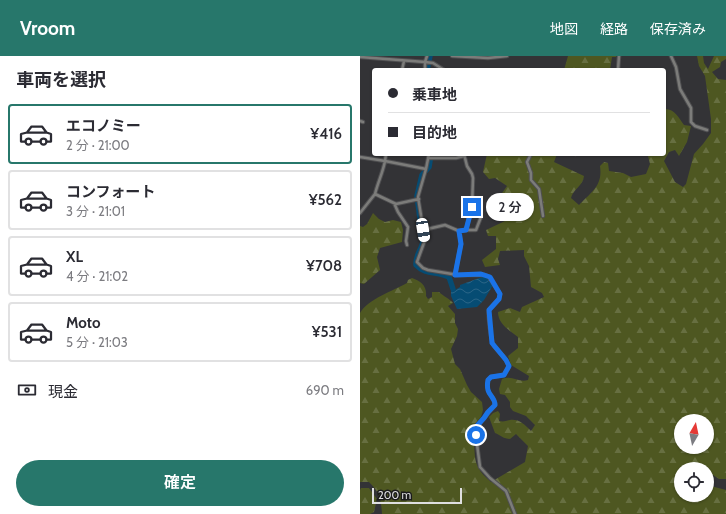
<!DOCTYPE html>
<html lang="ja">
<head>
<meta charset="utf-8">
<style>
	:root { --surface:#fff; --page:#f7f7f7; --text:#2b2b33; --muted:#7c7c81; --line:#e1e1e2; --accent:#27776b }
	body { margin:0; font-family:Cabin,"Noto Sans JP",sans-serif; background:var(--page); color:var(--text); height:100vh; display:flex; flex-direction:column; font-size:15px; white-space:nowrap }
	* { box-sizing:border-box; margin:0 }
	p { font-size:13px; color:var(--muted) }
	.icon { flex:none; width:22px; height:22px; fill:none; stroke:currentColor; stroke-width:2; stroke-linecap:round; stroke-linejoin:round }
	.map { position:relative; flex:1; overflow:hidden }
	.details { display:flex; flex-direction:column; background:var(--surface); width:360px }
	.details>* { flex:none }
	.banner { position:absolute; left:12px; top:12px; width:294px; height:88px; border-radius:4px; box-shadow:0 1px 3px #0004; display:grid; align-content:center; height:88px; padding:0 16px; background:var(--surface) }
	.needle { width:26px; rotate:9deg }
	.controls { position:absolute; left:314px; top:358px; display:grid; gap:8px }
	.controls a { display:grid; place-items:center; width:40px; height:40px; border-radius:50%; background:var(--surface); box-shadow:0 1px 3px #0004; font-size:20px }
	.scale { position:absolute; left:12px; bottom:10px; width:90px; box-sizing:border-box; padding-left:4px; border:2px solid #dfdfe0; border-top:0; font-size:11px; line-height:14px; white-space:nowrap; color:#dfdfe0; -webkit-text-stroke:3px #1b1b1c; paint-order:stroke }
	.end { position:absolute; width:18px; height:18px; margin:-9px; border:5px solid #1a73e8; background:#fff; box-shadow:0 0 0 2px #fff }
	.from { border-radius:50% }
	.bubble { position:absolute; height:28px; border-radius:14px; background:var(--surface); box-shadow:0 1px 3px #0004; font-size:13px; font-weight:600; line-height:28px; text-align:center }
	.car { position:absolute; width:12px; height:24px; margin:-12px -6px; border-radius:5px; box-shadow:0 0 3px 1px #0007; background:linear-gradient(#fff 24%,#345 0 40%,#fff 0 76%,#345 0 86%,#fff 0) }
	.banner b { display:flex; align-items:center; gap:14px; height:38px; font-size:15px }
	.banner b+b { border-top:1px solid var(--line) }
	.banner i { width:10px; height:10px; background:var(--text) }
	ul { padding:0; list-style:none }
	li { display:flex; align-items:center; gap:12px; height:60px; margin:0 8px 6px; padding:0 8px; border:2px solid var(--line); border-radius:4px }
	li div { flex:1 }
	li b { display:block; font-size:15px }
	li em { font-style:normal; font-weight:600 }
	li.selected { border-color:var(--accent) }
	li>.icon { width:36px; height:36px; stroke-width:1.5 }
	h2 { padding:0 16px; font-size:18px; line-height:48px }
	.pay { display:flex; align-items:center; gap:10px; height:44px; padding:0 16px; font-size:15px }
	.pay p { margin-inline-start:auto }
	.cta { display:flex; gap:8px; margin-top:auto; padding:8px 16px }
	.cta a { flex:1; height:46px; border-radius:24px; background:var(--accent); color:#fff; font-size:16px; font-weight:600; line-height:46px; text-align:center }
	header { display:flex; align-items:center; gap:24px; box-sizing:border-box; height:56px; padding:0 20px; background:var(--accent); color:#fff }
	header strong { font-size:19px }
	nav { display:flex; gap:22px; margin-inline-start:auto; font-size:14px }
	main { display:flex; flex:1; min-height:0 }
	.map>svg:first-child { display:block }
	.forest { fill:url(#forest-firs); fill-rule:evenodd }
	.water { fill:url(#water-waves) }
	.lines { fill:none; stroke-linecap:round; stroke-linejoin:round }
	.river { stroke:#064c73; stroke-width:5.5 }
	.street-casing { stroke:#4f4f51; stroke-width:4.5 }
	.street { stroke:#7c7c7a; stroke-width:2.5 }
	.route { stroke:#1a73e8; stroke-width:5 }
</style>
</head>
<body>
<header>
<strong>Vroom</strong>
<nav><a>地図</a><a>経路</a><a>保存済み</a></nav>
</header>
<main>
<section class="details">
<h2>車両を選択</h2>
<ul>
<li class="selected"><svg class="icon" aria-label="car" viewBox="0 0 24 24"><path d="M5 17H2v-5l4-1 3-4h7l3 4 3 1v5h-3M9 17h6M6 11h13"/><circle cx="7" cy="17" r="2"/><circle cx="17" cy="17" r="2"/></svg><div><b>エコノミー</b><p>2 分 · 21:00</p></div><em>¥416</em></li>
<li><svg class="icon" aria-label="car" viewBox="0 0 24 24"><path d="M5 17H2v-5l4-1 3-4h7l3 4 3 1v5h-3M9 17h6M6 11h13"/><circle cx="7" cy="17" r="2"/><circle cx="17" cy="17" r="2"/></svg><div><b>コンフォート</b><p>3 分 · 21:01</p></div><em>¥562</em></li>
<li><svg class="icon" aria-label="car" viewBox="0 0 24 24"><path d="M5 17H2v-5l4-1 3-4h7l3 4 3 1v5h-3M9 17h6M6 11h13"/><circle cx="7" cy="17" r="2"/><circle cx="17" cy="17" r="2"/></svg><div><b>XL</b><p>4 分 · 21:02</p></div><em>¥708</em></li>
<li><svg class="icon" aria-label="car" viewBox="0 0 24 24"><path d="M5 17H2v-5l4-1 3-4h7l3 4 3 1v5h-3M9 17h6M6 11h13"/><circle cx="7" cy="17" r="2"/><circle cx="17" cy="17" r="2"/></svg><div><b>Moto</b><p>5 分 · 21:03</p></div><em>¥531</em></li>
</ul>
<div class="pay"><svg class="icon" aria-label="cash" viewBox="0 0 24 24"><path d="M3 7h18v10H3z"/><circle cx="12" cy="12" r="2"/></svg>現金<p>690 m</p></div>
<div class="cta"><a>確定</a></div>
</section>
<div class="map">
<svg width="366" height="458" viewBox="0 0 366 458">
	<defs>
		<pattern id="forest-firs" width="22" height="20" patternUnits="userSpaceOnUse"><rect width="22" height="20" fill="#4e5721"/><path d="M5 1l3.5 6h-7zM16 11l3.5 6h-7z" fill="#676f41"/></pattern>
		<pattern id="water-waves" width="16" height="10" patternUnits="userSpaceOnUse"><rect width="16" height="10" fill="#064c73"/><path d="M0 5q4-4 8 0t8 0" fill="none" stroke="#2a6587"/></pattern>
	</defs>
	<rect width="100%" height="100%" fill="#333336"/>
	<path class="forest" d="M208 0H256V1H252L250 14H204Z
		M337 0H343L344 7 348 13 354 0H366V3L361 6 360 11 352 16 358 23 366 24V423H359L347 415V413H321V439H347V429L366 434V458H22C21 443 20 437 9 426H0V257C8 243 33 235 47 227L48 224 52 222C61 225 67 230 66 240L68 243 72 241V236H79C83 240 90 243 93 247L88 250 95 258V267L98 273 97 280 91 293 95 308 100 313 107 329 111 336 122 346 123 354 121 361 111 372C119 396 107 406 131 426L165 406 168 390 156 378 150 383C144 383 140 379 135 377L129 361 133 357 138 355 140 358 139 365C144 366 145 365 150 364 159 363 164 368 171 375L175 369 166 360 153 355 150 351V346L145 339 140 338 139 333 142 323C152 319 159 327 168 324L169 320 151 309 148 300 158 292V281C149 274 138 268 138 256L150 252 160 256 162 251 184 241 182 237 171 231 169 210 164 200V194L140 195 138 203 140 209 125 211 122 204 136 193V180H128L126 174 145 165 147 144 140 140 147 130 135 122 129 123 123 116 127 98H197L194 106 224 120C223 130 213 133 211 142L219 149C231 136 243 130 240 110L244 106 248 107 249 115 263 117 271 121 286 118 290 108 288 100 285 98H304V53C314 52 319 62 324 69L331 70 327 86 319 100 315 94 309 96 304 105 315 126 323 131 326 128 334 98 343 88 351 77V63L345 20 339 10ZM321 365H347V391H321Z
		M13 157 19 163 25 166 33 164 41 166 43 174 42 186 20 192 17 201 20 214 4 228 0 227V170L3 171 7 168Z
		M1 432H9L17 443 14 456 10 458H0V434Z"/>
	<path class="water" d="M122 221H125L130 223 133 229 124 244 117 251 97 253 91 240V233L94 232 95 234 100 231V229Z"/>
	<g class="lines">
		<path class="river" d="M67 14 70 0
			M71 98 69 111 62 119 57 140 63 185C62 193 55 200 56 209 65 219 78 215 89 221L93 233"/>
		<g class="street-casing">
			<path id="street" d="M92 0 128 2 147 0
				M311 0 316 11 320 33 331 52V66L335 70 347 74
				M0 1 65 6 73 7 84 14
				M42 14 44 5
				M65 14V6L67 0
				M258 14 259 0
				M0 65 3 66
				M26 98 25 105 66 113
				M69 98 66 113 58 141 65 184 57 206 63 212 68 214 98 219H125L129 221 140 238 139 243 129 254C128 260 131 286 134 290 139 297 147 301 149 311L144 319 131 321 128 324C125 340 135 339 135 349L115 373 120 411 130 422 146 435 155 458
				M171 98 167 106 171 117V124L179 133 183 160
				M215 98H216
				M0 101 25 105C23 116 18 126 15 138L36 148 59 143
				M68 102H96L104 100 106 98
				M34 147 38 156 48 171 46 185 47 189
				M0 157 15 138
				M63 174 85 169 99 175 106 174 112 151 113 122 112 118 107 110 104 98
				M106 174H116L121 161
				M95 219 101 188 99 175"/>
		</g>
		<use href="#street" class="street"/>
	</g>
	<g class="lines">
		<path class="route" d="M112 151 106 174 99 175 101 188 95 219 121 218 130 221 140 238 139 243 129 254 132 287 146 304 149 310 144 319 131 321 128 324C125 340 135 339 135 349L128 356 124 362 115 372 116 379"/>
	</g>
</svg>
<div class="controls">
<a><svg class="needle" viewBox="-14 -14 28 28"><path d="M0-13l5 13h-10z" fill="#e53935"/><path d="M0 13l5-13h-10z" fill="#7c7c81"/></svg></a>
<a><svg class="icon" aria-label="locate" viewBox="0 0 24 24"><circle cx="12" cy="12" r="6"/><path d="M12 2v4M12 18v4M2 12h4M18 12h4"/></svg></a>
</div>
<div class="scale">200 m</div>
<i class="end from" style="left:116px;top:379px"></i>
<i class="end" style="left:112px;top:151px"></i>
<div class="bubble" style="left:126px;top:137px;width:48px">2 分</div>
<i class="car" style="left:63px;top:174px;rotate:171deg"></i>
<div class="banner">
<b><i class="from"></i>乗車地</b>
<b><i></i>目的地</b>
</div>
</div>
</main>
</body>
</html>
